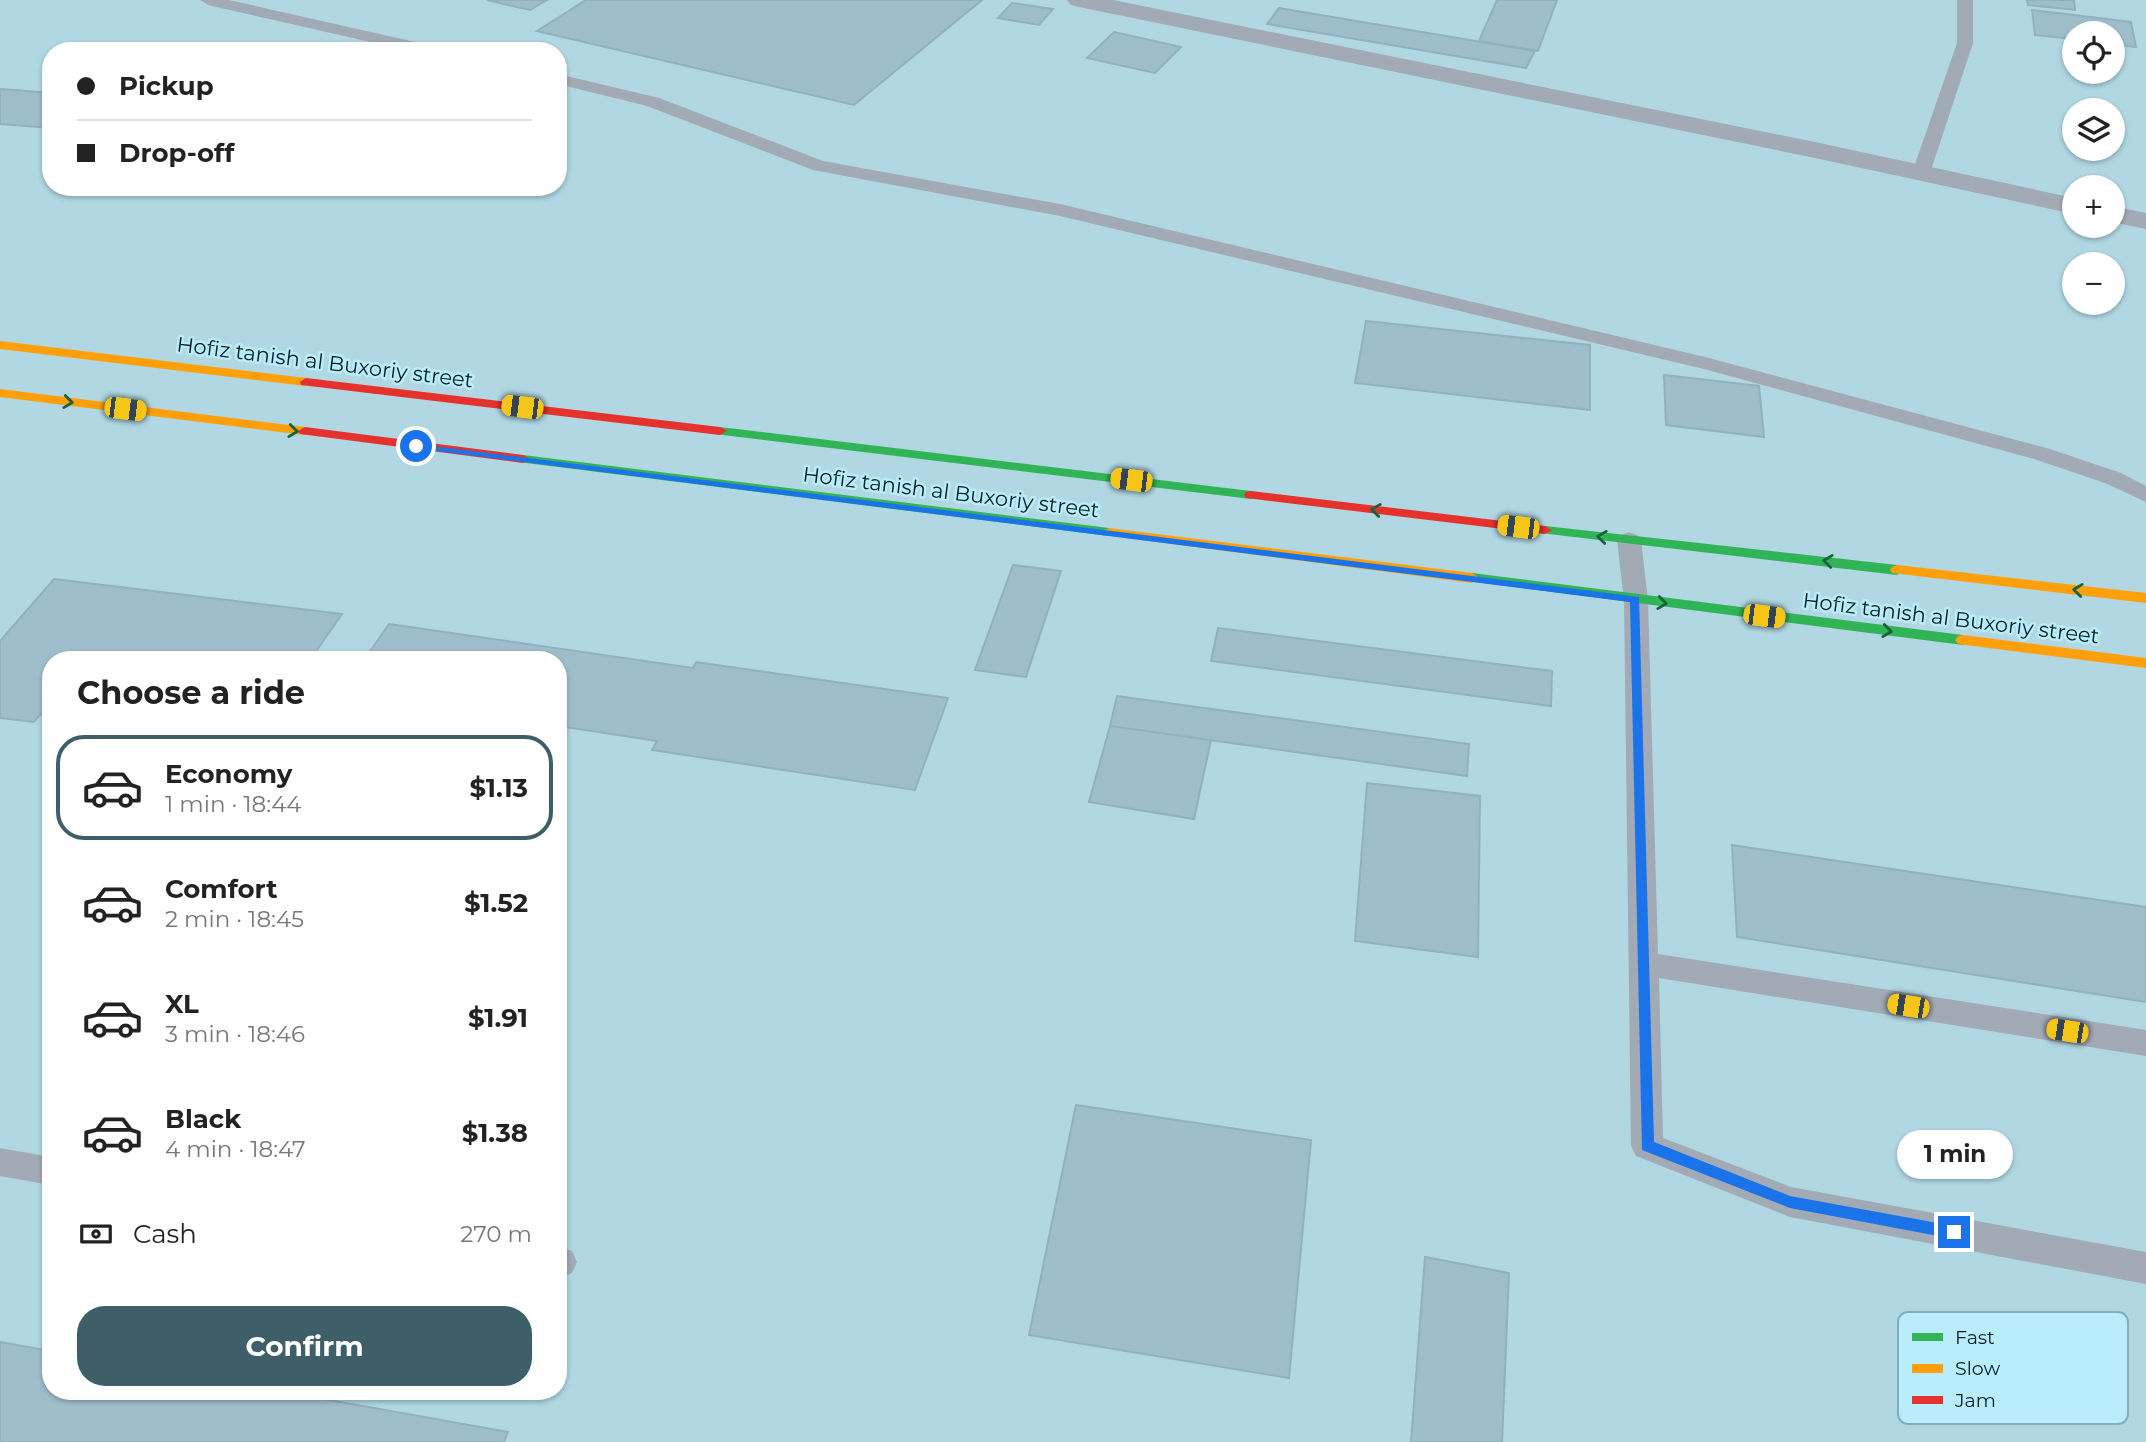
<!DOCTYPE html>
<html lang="en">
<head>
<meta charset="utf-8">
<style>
	:root { --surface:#fff; --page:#f6f6f6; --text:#222; --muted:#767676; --line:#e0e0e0; --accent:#3e5f68 }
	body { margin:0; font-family:Montserrat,sans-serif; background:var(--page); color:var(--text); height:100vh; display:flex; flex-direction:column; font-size:26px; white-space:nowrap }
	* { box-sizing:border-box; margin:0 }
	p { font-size:23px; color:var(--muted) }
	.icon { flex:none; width:38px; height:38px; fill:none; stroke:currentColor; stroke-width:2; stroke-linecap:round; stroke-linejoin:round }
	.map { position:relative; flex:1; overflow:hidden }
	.details { position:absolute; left:42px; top:651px; width:525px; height:749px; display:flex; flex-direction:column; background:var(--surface); border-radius:28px; box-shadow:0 2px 5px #0004 }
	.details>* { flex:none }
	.banner { position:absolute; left:42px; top:42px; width:525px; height:154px; border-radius:28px; box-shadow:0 2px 5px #0004; display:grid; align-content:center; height:154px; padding:0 35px; background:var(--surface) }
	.controls { position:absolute; left:2062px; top:21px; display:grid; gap:14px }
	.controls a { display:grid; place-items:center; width:63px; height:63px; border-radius:50%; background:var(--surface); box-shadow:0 2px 5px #0004; font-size:35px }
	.end { position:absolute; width:32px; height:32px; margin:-16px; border:9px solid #1a73e8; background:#fff; box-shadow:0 0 0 4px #fff }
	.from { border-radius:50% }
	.bubble { position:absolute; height:49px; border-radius:24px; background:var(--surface); box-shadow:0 2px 5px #0004; font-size:23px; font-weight:700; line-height:49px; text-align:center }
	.car { position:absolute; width:21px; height:42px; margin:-21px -10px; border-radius:9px; box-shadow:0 0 5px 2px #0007; background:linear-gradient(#f5c518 24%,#345 0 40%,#f5c518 0 76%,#345 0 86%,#f5c518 0) }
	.banner b { display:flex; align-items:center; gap:24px; height:66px; font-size:26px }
	.banner b+b { border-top:2px solid var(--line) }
	.banner i { width:18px; height:18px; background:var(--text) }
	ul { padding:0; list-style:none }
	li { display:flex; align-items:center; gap:21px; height:105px; margin:0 14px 10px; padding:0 21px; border:4px solid transparent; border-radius:28px }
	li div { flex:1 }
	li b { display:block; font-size:26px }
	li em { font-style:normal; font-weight:700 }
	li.selected { border-color:var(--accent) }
	li>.icon { width:63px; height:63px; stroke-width:1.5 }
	h2 { padding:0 35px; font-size:32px; line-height:84px }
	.pay { display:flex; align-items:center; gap:18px; height:77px; padding:0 35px; font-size:26px }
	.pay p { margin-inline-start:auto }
	.primary-button { display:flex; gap:14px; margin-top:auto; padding:14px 35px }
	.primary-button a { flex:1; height:80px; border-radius:28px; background:var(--accent); color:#fff; font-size:28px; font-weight:700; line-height:80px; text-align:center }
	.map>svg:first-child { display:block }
	.building { fill:#9fbecb; stroke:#92b1be; stroke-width:2 }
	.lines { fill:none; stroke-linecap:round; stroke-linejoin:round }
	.lane { fill:#a2aab5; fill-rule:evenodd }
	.street { fill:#a2aab5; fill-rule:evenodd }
	.fast { fill:#30b455; fill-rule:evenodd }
	.slow { fill:#ff9f0a; fill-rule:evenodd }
	.jam { fill:#e5322d; fill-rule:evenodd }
	.oneway { stroke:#16623c }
	.route { fill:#1a73e8 }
	.labels { text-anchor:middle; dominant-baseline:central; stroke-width:5; stroke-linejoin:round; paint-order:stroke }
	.street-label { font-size:21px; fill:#011f27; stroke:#b9edfc }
	.key { fill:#b9edfc; stroke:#82afbc; stroke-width:2 }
	.key-label { font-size:19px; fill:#011f27 }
</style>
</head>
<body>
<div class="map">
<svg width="2146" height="1442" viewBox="0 0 2146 1442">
	<rect width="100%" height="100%" fill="#b0d7e2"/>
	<path class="building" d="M487 0H547L530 10Z
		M586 0H982L854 105 537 31Z
		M1497 0H1557L1538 51 1479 41Z
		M2027 0H2074L2075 10 2028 5Z
		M1012 3 1053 9 1039 25 998 18Z
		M1279 8 1535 51 1526 68 1267 24Z
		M2032 10 2131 22 2136 47 2112 44V33H2074V39L2035 35Z
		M1114 32 1181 47 1155 73 1087 58Z
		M0 89 51 93V128L0 124Z
		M1366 321 1590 345V410L1355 383Z
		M1664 375 1759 386 1764 437 1666 425Z
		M1013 565 1061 571 1026 677 975 670Z
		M54 579 342 614 310 660H51V702L34 722 0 718V641Z
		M389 624 693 668 696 662 948 698 915 790 652 750 657 741 558 726V660H364Z
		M1218 628 1552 671 1551 706 1211 661Z
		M1117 696 1469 744 1467 776 1110 726Z
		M1110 726 1211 740 1194 819 1089 802Z
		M1367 783 1480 796 1478 957 1355 941Z
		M1732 845 2146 907V1002L1737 937Z
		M1076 1105 1311 1140 1289 1378 1029 1335Z
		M1425 1257 1509 1273 1502 1442H1411Z
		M0 1342 51 1351V1391H279L508 1432 504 1442H0Z"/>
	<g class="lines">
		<path class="lane" d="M200 0H229L433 46 441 51H410L208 5Z
			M1957 0H1973V43L1930 173 1921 179 1912 173 1957 43Z
			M558 74 659 98 823 161 1060 204 1709 358 2050 449 2121 473 2146 486V502L2105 483 2034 459 1704 369 1060 216 813 170 647 106 558 84Z
			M1629 532 1637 535 1641 540 1648 600 1658 954 2146 1030V1056L1659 978 1663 1138 1791 1187 2146 1252V1284L1790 1217 1636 1156 1631 1146 1624 600 1617 540 1621 535Z
			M0 1148 51 1157V1185L0 1176Z
			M558 1246 572 1251 577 1262 572 1273 560 1278Z"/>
		<path class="street" d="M1067 0H1113L1815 142 2074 198V214L1815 158 1079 7 1071 5Z
			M2112 206 2146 213V229L2112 222Z"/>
		<path class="fast" d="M720 427 1251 491 1258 495 1251 499 715 434V428Z
			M523 455 1109 528 1116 532 1109 536 518 462 516 459 518 456Z
			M1545 526 1897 565 1904 570 1897 575 1540 533 1538 530 1540 527Z
			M1472 573 1963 635 1971 640 1963 645 1467 581 1465 578 1467 575Z"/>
		<path class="slow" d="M0 341 306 378 312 382 306 386 0 349Z
			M0 389 305 427 312 431 305 435 0 397Z
			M1109 528 1472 573 1479 578 1472 583 1104 535 1102 532Z
			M1897 565 2146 593V603L1892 573 1890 570 1892 567Z
			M1963 635 2146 658V668L1958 644 1955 640 1958 636Z"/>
		<path class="jam" d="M306 378 720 427 727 431 720 435 301 385 300 382Z
			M305 427 523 455 530 459 523 463 300 434 298 431Z
			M1251 491 1545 526 1552 530 1545 534 1246 498 1244 495 1246 492Z"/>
	</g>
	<defs><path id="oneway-chevron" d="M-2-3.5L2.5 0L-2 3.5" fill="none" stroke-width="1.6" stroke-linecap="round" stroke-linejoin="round" transform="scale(1.75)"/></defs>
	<g class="oneway">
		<use href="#oneway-chevron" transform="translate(68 402) rotate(7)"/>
		<use href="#oneway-chevron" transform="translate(293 431) rotate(7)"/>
		<use href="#oneway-chevron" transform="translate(1376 510) rotate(-173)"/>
		<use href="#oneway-chevron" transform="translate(1602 537) rotate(-173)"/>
		<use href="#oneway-chevron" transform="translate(1828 561) rotate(-173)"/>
		<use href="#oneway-chevron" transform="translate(2078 590) rotate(-173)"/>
		<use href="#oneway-chevron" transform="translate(1662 603) rotate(7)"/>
		<use href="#oneway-chevron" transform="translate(1887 631) rotate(7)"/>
	</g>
	<path class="route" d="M416 444 1639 597 1654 1142 1790 1196 1954 1226 1961 1232 1959 1237 1954 1239 1790 1208 1642 1150 1630 602 413 448V444Z"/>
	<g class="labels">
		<g class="street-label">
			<text transform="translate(325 362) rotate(7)">Hofiz tanish al Buxoriy street</text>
			<text transform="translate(951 492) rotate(7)">Hofiz tanish al Buxoriy street</text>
			<text transform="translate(1951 618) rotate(7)">Hofiz tanish al Buxoriy street</text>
		</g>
	</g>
	<rect x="1898" y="1312" width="230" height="112" rx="10" class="key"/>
	<rect x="1912" y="1333" width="31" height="8" fill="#30b455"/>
	<rect x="1912" y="1364" width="31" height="9" fill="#ff9f0a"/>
	<rect x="1912" y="1396" width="31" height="8" fill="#e5322d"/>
	<g class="key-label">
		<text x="1955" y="1344">Fast</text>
		<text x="1955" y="1375">Slow</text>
		<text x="1955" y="1407">Jam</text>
	</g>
</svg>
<div class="controls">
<a><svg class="icon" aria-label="locate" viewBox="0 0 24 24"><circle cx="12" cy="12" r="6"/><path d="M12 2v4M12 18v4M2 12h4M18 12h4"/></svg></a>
<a><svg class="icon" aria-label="layers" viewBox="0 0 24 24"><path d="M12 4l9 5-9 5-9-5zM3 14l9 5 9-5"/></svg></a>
<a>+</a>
<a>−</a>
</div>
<i class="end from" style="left:416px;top:446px"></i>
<i class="end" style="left:1954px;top:1232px"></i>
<div class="bubble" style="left:1897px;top:1130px;width:116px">1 min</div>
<i class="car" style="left:522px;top:407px;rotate:277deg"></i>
<i class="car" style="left:125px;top:409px;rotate:97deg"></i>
<i class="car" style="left:1131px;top:480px;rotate:277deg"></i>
<i class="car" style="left:1518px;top:527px;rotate:277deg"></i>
<i class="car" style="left:1764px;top:616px;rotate:97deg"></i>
<i class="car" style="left:1908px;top:1006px;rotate:279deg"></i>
<i class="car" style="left:2067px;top:1031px;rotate:279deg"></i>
<div class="banner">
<b><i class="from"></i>Pickup</b>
<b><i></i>Drop-off</b>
</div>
<section class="details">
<h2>Choose a ride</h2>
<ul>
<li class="selected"><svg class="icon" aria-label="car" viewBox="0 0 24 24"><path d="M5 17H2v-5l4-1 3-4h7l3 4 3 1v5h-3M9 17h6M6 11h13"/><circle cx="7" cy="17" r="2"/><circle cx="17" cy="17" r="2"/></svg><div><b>Economy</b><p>1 min · 18:44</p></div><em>$1.13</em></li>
<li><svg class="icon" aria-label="car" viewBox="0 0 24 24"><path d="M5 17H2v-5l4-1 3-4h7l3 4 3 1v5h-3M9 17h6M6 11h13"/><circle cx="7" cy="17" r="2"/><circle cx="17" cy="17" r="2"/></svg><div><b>Comfort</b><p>2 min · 18:45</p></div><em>$1.52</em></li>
<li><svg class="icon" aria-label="car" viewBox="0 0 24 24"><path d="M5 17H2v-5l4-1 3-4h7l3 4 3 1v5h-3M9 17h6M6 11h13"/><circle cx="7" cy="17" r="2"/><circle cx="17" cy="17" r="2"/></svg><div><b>XL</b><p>3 min · 18:46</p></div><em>$1.91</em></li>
<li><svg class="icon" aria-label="car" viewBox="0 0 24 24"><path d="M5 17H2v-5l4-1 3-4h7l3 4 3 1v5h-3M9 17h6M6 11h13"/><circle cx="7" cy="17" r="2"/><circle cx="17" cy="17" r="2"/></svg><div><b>Black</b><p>4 min · 18:47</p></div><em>$1.38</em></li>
</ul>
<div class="pay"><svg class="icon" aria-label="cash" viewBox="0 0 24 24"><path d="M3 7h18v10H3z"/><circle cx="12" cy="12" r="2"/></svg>Cash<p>270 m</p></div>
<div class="primary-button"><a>Confirm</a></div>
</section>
</div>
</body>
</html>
